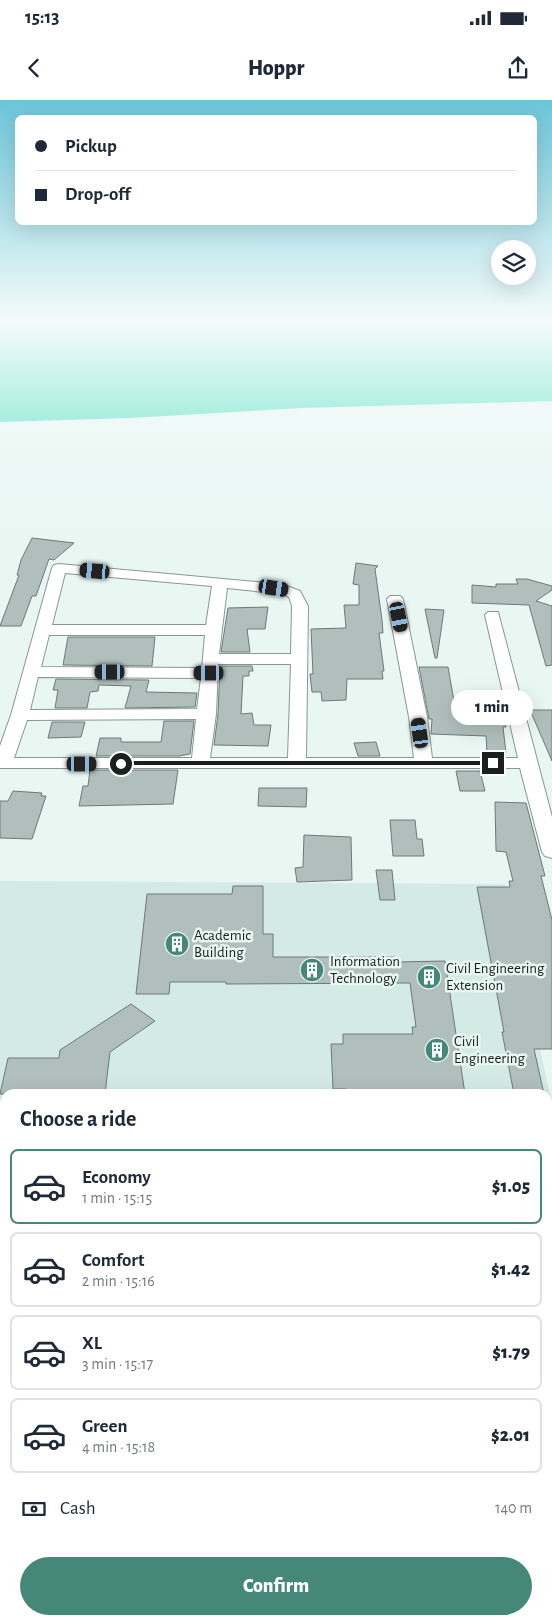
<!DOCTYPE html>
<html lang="en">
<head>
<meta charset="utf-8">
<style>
	:root { --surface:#fff; --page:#f2f2f3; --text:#1f2937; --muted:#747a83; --line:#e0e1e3; --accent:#458879 }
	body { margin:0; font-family:"Alegreya Sans",sans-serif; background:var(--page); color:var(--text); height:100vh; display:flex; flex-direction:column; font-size:19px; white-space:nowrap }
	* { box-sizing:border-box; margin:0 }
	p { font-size:16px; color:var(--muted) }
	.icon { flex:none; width:28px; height:28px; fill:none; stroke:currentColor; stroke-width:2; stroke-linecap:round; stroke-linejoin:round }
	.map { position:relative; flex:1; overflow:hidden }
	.panel { position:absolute; left:0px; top:989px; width:552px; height:536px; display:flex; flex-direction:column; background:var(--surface); border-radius:15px 15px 0 0; box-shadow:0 5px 20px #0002 }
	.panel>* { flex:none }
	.guide { position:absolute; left:15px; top:15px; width:522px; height:110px; border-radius:8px; box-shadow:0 5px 20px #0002; display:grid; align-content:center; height:110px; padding:0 20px; background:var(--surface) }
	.controls { position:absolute; left:491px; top:140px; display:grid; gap:10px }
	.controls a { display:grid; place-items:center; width:45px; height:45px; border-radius:50%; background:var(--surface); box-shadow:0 5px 20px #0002; font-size:25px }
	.end { position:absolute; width:22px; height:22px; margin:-11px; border:6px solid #1b201e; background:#fff; box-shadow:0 0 0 2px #fff }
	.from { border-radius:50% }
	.bubble { position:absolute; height:35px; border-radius:18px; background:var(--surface); box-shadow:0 5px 20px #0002; font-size:16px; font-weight:800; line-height:35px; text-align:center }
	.car { position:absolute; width:15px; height:30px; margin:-15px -8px; border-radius:6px; box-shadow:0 0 4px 1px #0007; background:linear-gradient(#222 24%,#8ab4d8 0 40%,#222 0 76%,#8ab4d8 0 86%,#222 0) }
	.guide b { display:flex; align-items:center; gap:18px; height:48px; font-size:19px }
	.guide b+b { border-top:1px solid var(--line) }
	.guide i { width:12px; height:12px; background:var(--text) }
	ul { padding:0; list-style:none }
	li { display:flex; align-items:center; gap:15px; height:75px; margin:0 10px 8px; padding:0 10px; border:2px solid var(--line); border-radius:8px }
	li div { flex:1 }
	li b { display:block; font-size:19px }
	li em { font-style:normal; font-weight:800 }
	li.active { border-color:var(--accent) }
	li>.icon { width:45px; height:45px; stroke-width:1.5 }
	h2 { padding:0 20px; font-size:22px; line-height:60px }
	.pay { display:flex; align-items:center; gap:12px; height:55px; padding:0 20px; font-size:19px }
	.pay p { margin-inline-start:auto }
	.button { display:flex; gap:10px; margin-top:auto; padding:10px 20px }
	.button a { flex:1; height:58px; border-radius:30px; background:var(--accent); color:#fff; font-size:20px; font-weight:800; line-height:58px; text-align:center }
	.status { display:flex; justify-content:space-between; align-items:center; height:35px; padding:0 25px; background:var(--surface); direction:ltr }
	.status svg { height:14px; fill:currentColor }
	header { display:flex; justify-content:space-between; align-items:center; height:65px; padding:0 20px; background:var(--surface); font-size:22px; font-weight:800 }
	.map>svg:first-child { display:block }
	.built { fill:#d4ebe5; fill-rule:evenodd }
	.water { fill:#51dfc3 }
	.building { fill:#b1bfbc; stroke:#6c7975 }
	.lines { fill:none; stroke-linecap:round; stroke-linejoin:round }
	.minor-casing { stroke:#899793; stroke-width:2 }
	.minor { fill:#fff; fill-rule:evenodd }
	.route { fill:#1b201e }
	.labels { text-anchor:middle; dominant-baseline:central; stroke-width:5; stroke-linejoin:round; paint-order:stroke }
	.poi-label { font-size:15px; fill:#1b201e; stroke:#e9f7f3; text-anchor:start }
</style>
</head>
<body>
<div class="status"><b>15:13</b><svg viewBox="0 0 49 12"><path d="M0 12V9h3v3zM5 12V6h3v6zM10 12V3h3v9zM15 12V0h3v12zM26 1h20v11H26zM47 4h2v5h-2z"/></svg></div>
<header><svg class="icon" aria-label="back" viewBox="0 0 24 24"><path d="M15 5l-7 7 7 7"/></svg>Hoppr<svg class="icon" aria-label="share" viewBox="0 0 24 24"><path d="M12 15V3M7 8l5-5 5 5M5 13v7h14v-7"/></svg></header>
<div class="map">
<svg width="552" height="1524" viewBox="0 0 552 1524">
	<rect width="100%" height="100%" fill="#e9f7f3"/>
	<path class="built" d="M0 781 505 784 552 1005V1524H0ZM5 994H548V1520H5Z"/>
	<path class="water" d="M0 219H552V301L301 308 130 318 0 322Z"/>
	<path class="building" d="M32 438 74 443 54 460 49 459 36 496H32L21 526H0L19 475H17L21 460Z
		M356 463 378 466 375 469 382 520 383 533H379L384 571H382L383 579H347L346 600 322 601 321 592H312L310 574H313L311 529 346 528 344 505H359V485L353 484Z
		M516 479H527L552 486V490L536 501 552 506V565L546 566 529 505 472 503V485L496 487V484H518Z
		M268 507 265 529H247L250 552H221L228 508Z
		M425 509 444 510 437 558H435Z
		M68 537H155L152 566 63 565Z
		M220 566H252L253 571H249V576H243L241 614 252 613 254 625H271L268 646 214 645 218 614Z
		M419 567H448L454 601 502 600 506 627H503L506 653 487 652 486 636 431 634 432 619H429Z
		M56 579 149 580 146 592 197 593 195 607 125 608 131 586 99 585 98 591 90 592 87 608H55L58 590H53Z
		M530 610H552V661Z
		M164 621H194L190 654 179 656H96L100 638H121V642H161Z
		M52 622H85L81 637 48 638Z
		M376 642 380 656H358L354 643Z
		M90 670H178L173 704 79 706 83 686H88Z
		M456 671H480L485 691H460Z
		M259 688H307L306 707 258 706Z
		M13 691 42 693 41 696H46L32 739 0 738V701H8Z
		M495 702 526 703 545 776H541L552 820V949H534L544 994H514L502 932H504L477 787H510L509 781H513L506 752 496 751Z
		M390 720H415L417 739H422L424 756H393Z
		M304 735 351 737 352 780 297 782 295 768 303 767Z
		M376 770H392L395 800H380Z
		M233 786H263V834H273V857H395L396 862 445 861 465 994H346V989H333L331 944H343V934H413L412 927H416L410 883 226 884V882H170L169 894H136L147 794H232Z
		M131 904 155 921 110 952 105 994H0L8 958H59L60 950Z"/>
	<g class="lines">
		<g class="minor-casing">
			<path id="minor" d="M59 464 257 482 287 486 300 491 308 506 306 658H414L409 617 387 499 390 496H400L403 499 427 617 432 658H518L485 515 488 512H498L552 717V758L545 756 542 752 520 668H0V646L11 615 52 468 54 465ZM65 473 212 486 206 525H52ZM227 488 283 494 289 497 292 506 291 554H219ZM49 535H205L202 568 41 567ZM218 564H291L288 658H210L216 614ZM38 577 201 578 197 609 30 610ZM196 619 192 658H14L27 620Z"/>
		</g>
		<use href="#minor" class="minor"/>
	</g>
	<linearGradient id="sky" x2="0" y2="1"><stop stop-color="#6bc5d9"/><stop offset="0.51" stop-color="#f5fbfa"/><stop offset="1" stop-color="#f5fbfa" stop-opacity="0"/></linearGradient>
	<rect width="552" height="433" fill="url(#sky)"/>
	<path class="route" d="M121 661H493L497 663 493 665H119V662Z"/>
	<defs>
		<g id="building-disc" transform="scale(1.25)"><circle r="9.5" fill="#458879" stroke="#e9f7f3"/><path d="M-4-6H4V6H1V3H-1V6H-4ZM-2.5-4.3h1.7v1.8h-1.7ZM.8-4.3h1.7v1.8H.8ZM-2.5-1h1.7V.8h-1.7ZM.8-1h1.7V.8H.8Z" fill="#fff"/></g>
	</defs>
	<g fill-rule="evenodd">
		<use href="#building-disc" x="177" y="844"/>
		<use href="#building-disc" x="312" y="870"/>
		<use href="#building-disc" x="429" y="877"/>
		<use href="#building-disc" x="437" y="950"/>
	</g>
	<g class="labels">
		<g class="poi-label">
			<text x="194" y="835">Academic<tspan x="194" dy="17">Building</tspan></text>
			<text x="330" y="861">Information<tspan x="330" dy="17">Technology</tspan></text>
			<text x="446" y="868">Civil Engineering<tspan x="446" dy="17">Extension</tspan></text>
			<text x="454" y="941">Civil<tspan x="454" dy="17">Engineering</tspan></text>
		</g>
	</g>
</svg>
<div class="controls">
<a><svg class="icon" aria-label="layers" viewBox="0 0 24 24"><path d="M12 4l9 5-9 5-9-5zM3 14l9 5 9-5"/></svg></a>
</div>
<i class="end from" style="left:121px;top:664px"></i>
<i class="end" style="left:493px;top:663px"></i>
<div class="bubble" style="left:451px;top:590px;width:82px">1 min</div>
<i class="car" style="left:95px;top:471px;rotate:275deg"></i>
<i class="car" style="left:274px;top:488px;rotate:99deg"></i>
<i class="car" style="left:399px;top:517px;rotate:169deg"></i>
<i class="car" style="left:110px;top:572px;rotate:270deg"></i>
<i class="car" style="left:209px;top:573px;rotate:270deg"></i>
<i class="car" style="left:420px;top:633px;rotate:352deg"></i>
<i class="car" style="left:82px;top:664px;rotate:90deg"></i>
<div class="guide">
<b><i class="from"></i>Pickup</b>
<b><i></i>Drop-off</b>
</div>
<section class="panel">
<h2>Choose a ride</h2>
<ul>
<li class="active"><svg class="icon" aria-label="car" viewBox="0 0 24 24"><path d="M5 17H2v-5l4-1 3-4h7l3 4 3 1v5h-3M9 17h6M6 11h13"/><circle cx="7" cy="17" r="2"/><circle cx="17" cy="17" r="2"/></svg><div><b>Economy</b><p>1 min · 15:15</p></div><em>$1.05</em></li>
<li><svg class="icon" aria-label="car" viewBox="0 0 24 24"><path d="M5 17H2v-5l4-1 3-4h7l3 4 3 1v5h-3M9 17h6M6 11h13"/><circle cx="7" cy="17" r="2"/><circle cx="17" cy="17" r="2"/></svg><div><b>Comfort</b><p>2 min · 15:16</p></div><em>$1.42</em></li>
<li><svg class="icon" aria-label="car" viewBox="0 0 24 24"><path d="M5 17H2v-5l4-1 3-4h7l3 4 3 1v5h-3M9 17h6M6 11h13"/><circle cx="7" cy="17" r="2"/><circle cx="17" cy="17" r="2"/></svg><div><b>XL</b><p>3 min · 15:17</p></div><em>$1.79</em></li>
<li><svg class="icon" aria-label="car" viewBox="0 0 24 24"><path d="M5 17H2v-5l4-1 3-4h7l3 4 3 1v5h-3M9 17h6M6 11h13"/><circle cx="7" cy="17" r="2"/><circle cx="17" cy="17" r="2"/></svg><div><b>Green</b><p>4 min · 15:18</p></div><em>$2.01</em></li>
</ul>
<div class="pay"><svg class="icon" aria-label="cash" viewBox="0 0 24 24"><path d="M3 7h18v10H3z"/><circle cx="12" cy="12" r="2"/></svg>Cash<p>140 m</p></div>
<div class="button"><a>Confirm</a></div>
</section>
</div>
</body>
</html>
